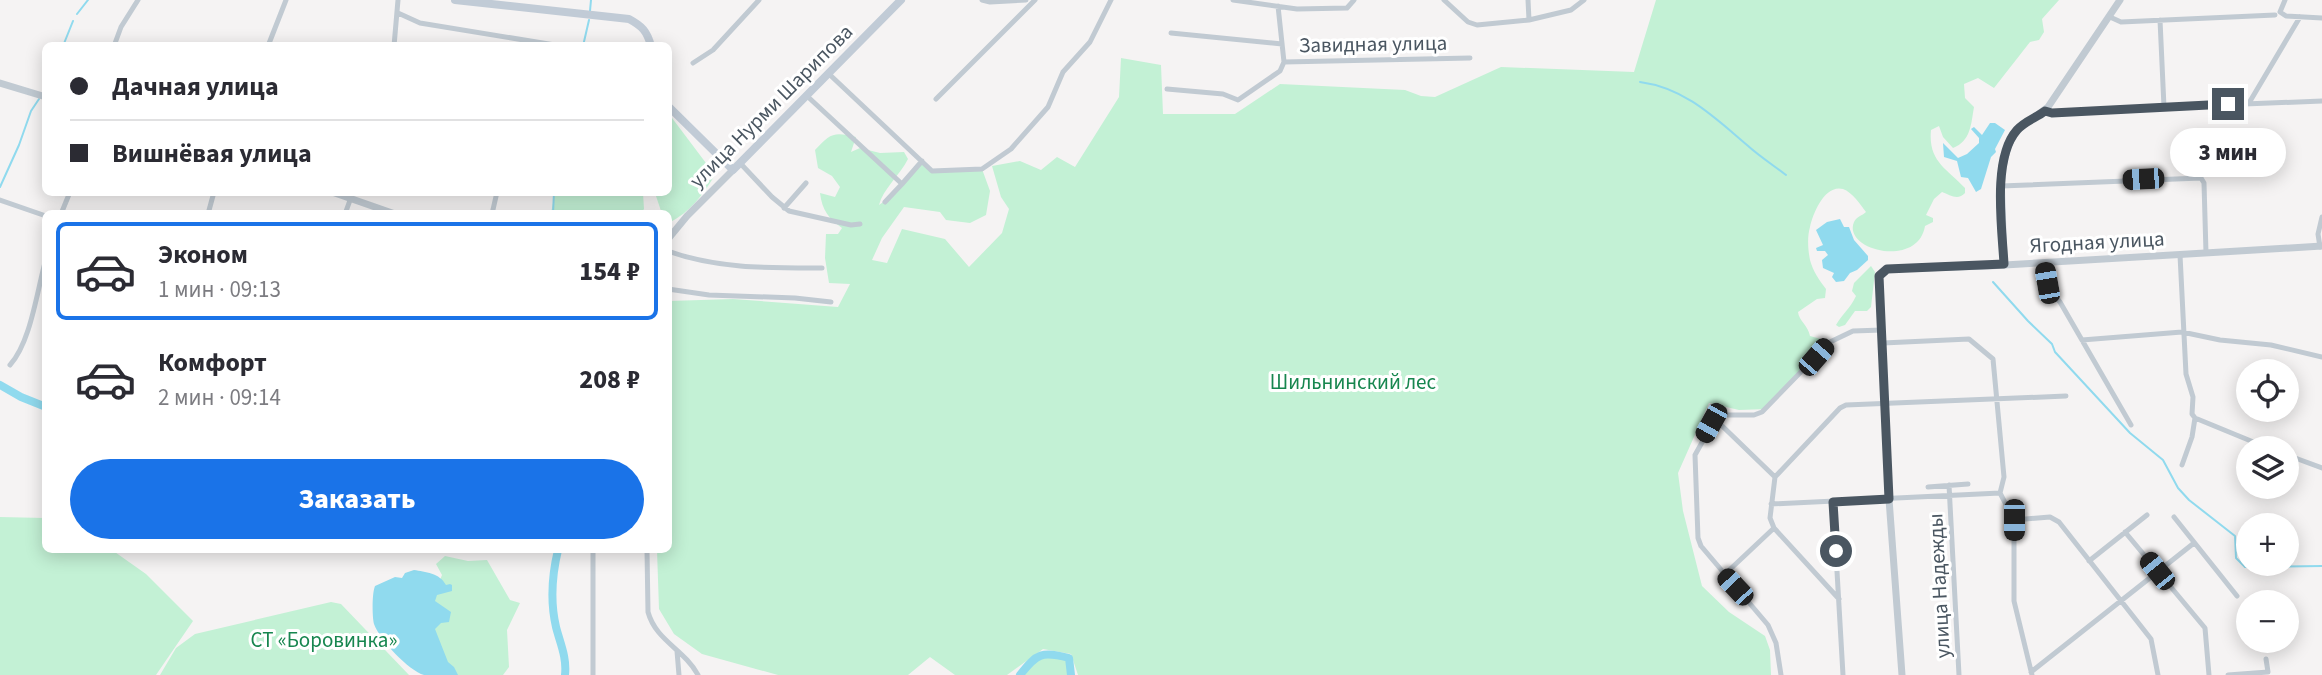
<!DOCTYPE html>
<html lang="ru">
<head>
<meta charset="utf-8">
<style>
	:root { --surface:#fff; --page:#f7f7f7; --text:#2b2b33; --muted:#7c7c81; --line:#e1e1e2; --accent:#1a73e8 }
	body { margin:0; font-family:"Source Sans 3",sans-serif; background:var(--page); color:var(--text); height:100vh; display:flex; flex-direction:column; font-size:26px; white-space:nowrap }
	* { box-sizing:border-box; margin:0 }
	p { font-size:23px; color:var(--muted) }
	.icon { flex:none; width:38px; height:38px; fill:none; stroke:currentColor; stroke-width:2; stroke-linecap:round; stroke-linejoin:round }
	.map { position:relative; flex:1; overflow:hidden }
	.panel { position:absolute; left:42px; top:210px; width:630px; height:343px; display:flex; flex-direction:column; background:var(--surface); border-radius:10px; box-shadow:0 4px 18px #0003 }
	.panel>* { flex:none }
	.guide { position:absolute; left:42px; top:42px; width:630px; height:154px; border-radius:10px; box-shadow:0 4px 18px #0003; display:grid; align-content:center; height:154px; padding:0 28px; background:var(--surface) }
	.controls { position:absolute; left:2236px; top:359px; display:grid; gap:14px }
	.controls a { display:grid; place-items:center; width:63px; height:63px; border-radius:50%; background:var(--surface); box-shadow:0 4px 18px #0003; font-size:35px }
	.end { position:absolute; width:32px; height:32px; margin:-16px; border:9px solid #4a5661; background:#fff; box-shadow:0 0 0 4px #fff }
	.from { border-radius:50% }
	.bubble { position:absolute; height:49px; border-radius:24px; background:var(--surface); box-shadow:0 4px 18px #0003; font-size:23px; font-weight:800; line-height:49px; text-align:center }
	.car { position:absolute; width:21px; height:42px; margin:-21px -10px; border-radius:9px; box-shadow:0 0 5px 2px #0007; background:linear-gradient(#222 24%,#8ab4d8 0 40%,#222 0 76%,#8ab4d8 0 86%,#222 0) }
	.guide b { display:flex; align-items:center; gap:24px; height:66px; font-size:26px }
	.guide b+b { border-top:2px solid var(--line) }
	.guide i { width:18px; height:18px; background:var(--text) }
	ul { padding:12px 0 0; list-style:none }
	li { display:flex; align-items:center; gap:21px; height:98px; margin:0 14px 10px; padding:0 14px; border:4px solid transparent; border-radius:10px }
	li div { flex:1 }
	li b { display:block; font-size:26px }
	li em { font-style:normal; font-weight:800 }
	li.selected { border-color:var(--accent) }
	li>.icon { width:63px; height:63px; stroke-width:1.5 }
	.primary-button { display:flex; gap:14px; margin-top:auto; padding:14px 28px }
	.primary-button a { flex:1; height:80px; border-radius:42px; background:var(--accent); color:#fff; font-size:28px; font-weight:800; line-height:80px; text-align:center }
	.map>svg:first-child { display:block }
	.green { fill:#c3f1d5 }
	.water { fill:#90daee }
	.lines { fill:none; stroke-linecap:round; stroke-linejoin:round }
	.stream { stroke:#90daee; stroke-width:2 }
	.river { stroke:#90daee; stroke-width:8 }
	.minor { stroke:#c1cad2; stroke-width:5 }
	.tertiary { stroke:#c1cad2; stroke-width:7 }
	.secondary { stroke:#c1cbd6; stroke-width:8 }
	.route { stroke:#4a5661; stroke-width:9 }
	.labels { text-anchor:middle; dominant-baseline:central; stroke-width:6; stroke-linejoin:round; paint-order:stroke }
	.street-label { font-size:21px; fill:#4a5661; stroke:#fff }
	.park-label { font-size:21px; fill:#17864f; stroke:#fff }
</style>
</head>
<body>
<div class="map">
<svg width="2322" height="675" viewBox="0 0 2322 675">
	<rect width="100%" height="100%" fill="#f5f3f3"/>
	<path class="green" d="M1656 0H2059L2042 19 2044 32 2039 40 2030 42 1994 88 1978 78 1964 84 1965 98 1974 107C1971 124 1971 141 1953 148L1943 137 1939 126 1931 130C1928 161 1946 168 1965 188V193C1958 201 1950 195 1942 192L1934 199 1926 215 1933 218V222L1925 226C1918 269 1842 250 1854 222 1857 216 1862 216 1866 212 1861 205 1852 192 1843 189 1825 184 1813 213 1810 227 1807 237 1808 250 1810 260 1813 271 1819 280 1826 289L1825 298 1817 299 1798 312C1799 321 1808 325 1810 336L1821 339 1826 344 1767 409 1739 410 1709 403 1678 473 1683 511 1702 586 1729 612 1765 636 1770 650 1771 675H1078L1071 654 1043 649 1007 675H955L930 657 908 675H778L702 654 674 634 659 609 657 550H668L669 301 733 299 838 307 850 284 829 283 825 258 826 234H838L842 228C829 219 822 210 820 193L835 197 840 187 832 176 818 168 815 150C830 134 833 131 856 137L851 152 860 148 880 153 904 152 908 159C900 175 883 189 879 205L886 200 922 161 933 171 982 169 990 191 986 215 970 223 946 220 940 212 904 207 882 238 872 260 887 263 902 229 945 239 969 267 1002 233 1009 209 1001 197 992 166 1020 161 1041 170 1057 157 1075 167 1119 97 1121 58 1161 65 1163 114H1235L1280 84 1405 90 1421 96 1435 97 1501 67 1634 72Z
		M669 114 715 175C703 195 690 212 669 223L668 214 662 213 661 211 655 193 668 192Z
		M555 193H643L644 209 641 213H551Z
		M1871 266 1875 272 1871 307 1867 311H1855L1845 325 1839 327 1836 325C1842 314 1850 309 1856 296L1852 291 1854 283Z
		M0 517 45 518 46 550H112L146 574 193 621 156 675H0Z
		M445 556 468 561 487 560 510 600 520 603 507 630 509 667 503 675H446C432 635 425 615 442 575L436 564Z
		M331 602 341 604 409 675H160L176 648 195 634Z
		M1047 653 1069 658 1071 675H1020L1032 660Z"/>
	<path class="water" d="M1990 123H1995L2005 130 1995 149 1996 152 1991 157 1981 189 1976 192 1968 178 1961 177 1957 161 1944 157 1943 143 1958 158 1967 154 1979 143V138L1971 129 1974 127 1982 135Z
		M1840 219 1844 227H1849L1854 240 1868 256V260L1857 270 1850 273 1844 281 1836 282 1832 277 1834 273 1823 268 1822 260 1828 255 1825 251H1817L1816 248 1823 245 1816 230 1827 222Z
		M414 570C425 572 440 573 446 585L450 584 452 585V591L437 595 435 601 451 612 449 622 441 623 435 629 448 662 454 667 458 675C448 675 434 675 424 675 409 671 379 639 374 624 372 616 372 593 375 586L395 577 402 578 405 573Z"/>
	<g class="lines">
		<path class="stream" d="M590 11 591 0
			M77 14 88 0
			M63 46 73 21
			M583 46 589 20
			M1640 82C1685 88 1714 117 1747 145 1759 156 1773 165 1786 175
			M0 187 19 145 31 111 39 99
			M553 214 554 192
			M1993 282 2028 321 2052 344 2055 352 2130 433 2163 460 2178 488 2189 500 2235 536 2236 558 2245 567 2322 566"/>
		<path class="river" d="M0 385 21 397 46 407
			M558 550C552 575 550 601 556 627 560 643 567 657 565 675
			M1020 675C1037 653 1042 651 1069 658L1071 675"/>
		<path class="minor" d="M982 0 990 2 1026 0
			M1233 0 1297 9 1347 8 1354 0
			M1444 0 1468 22 1477 25 1529 20 1571 10 1584 0
			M1528 0 1529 20
			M2285 0 2280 12 2286 16 2322 18
			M1278 6 1284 62
			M398 13 420 23 561 46
			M2110 17 2121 22 2275 15
			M2160 20 2164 107
			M1171 33 1282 44
			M114 46 121 27 138 0
			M268 46 286 0
			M394 46 398 0
			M1284 62 1470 58
			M693 63 713 50 759 0
			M829 74 932 171 982 169 1011 149 1048 107 1063 72 1090 42 1111 0
			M1167 89 1223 94 1238 100 1280 71 1284 62
			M807 96 902 184 922 161
			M936 99 1035 0
			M2249 103 2300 17
			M2045 112 2322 101
			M740 163 772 197 789 211 851 225 860 224
			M2001 186 2201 178 2204 183 2206 253
			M0 200 46 216
			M885 202 902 184
			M784 208 806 183
			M61 214 70 192
			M208 214 214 192
			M345 214 353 192
			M492 214 497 192
			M2320 247 2318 234 2322 217
			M668 251C717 269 771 268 822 268
			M2180 255 2186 374 2193 397 2192 414 2195 418 2192 437 2182 465
			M2043 262 2048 288 2060 302 2131 425
			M668 289 709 295 795 298 831 302
			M2082 340 2182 332 2220 340 2271 345 2322 357
			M1883 343 1969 339 1993 359 2004 477 2000 493 2014 520V601L2032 675
			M10 365C31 342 37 290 46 259
			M2195 418 2268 448
			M1715 419 1775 477
			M2287 455 2322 468
			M1949 485 1959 675
			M1928 487 1968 484
			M1833 502 1843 675
			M1771 504 2000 493
			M2174 517 2237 596
			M2014 520 2050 517 2059 522 2151 639 2158 675
			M2125 532 2205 628 2209 675
			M647 550 648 612C656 641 684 649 698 675
			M2089 561 2147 515
			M1724 575 1774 528
			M1839 599 1774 528 1770 518 1775 477 1840 408 1846 405 2066 396
			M677 651 679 675
			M2031 672 2194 543
			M593 675V550
			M1781 675 1776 643 1768 625 1701 546 1698 538 1695 455 1715 419 1723 415H1754L1762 412 1830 342 1853 331 1882 330
			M2228 675 2268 672 2266 659"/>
		<path class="tertiary" d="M0 83 46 97
			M332 192 395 214
			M668 239 687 216 733 170
			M2004 264 2001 175 2008 146 2017 130 2048 107 2120 0
			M1902 675 1889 499 1879 276 1887 269 1988 266 2322 246"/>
		<path class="secondary" d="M455 0 629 19C642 26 647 31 651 46
			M668 106 733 170 901 0"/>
	</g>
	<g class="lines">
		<path class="route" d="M1836 551 1833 502 1889 499 1879 276 1887 269 2004 264C2002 228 1992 158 2017 130 2025 121 2036 118 2045 111L2052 113 2228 104"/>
	</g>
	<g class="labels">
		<g class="street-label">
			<text transform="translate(1373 44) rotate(-1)">Завидная улица</text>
			<text transform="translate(771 106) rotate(-45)">улица Нурми Шарипова</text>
			<text transform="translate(2097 242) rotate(-3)">Ягодная улица</text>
			<text transform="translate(1939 586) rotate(-93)">улица Надежды</text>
		</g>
		<g class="park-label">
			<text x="1353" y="382">Шильнинский лес</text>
			<text x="324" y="640">СТ «Боровинка»</text>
		</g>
	</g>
</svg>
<div class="controls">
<a><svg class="icon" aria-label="locate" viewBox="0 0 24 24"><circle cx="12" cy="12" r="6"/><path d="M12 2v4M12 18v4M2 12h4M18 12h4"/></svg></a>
<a><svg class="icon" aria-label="layers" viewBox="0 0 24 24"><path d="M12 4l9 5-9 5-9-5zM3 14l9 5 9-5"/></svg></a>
<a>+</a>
<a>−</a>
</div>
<i class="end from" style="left:1836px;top:551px"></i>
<i class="end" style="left:2228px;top:104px"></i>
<div class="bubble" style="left:2170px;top:128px;width:116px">3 мин</div>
<i class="car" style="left:2143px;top:179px;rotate:267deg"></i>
<i class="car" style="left:2047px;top:283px;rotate:350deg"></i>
<i class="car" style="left:1816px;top:357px;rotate:41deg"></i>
<i class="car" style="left:1711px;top:423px;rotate:209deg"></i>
<i class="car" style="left:2014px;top:520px;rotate:180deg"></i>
<i class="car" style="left:2157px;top:571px;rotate:321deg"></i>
<i class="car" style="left:1735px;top:587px;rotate:317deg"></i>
<div class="guide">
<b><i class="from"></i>Дачная улица</b>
<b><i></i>Вишнёвая улица</b>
</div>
<section class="panel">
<ul>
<li class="selected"><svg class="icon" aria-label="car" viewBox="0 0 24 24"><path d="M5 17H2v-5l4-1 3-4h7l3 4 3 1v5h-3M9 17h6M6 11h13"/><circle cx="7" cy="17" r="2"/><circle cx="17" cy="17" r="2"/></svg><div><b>Эконом</b><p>1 мин · 09:13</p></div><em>154 ₽</em></li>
<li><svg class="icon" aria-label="car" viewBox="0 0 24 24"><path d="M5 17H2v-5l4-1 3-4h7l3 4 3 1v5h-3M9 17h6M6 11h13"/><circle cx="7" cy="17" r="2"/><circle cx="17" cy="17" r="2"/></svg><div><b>Комфорт</b><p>2 мин · 09:14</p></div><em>208 ₽</em></li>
</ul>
<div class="primary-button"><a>Заказать</a></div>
</section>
</div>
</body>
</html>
